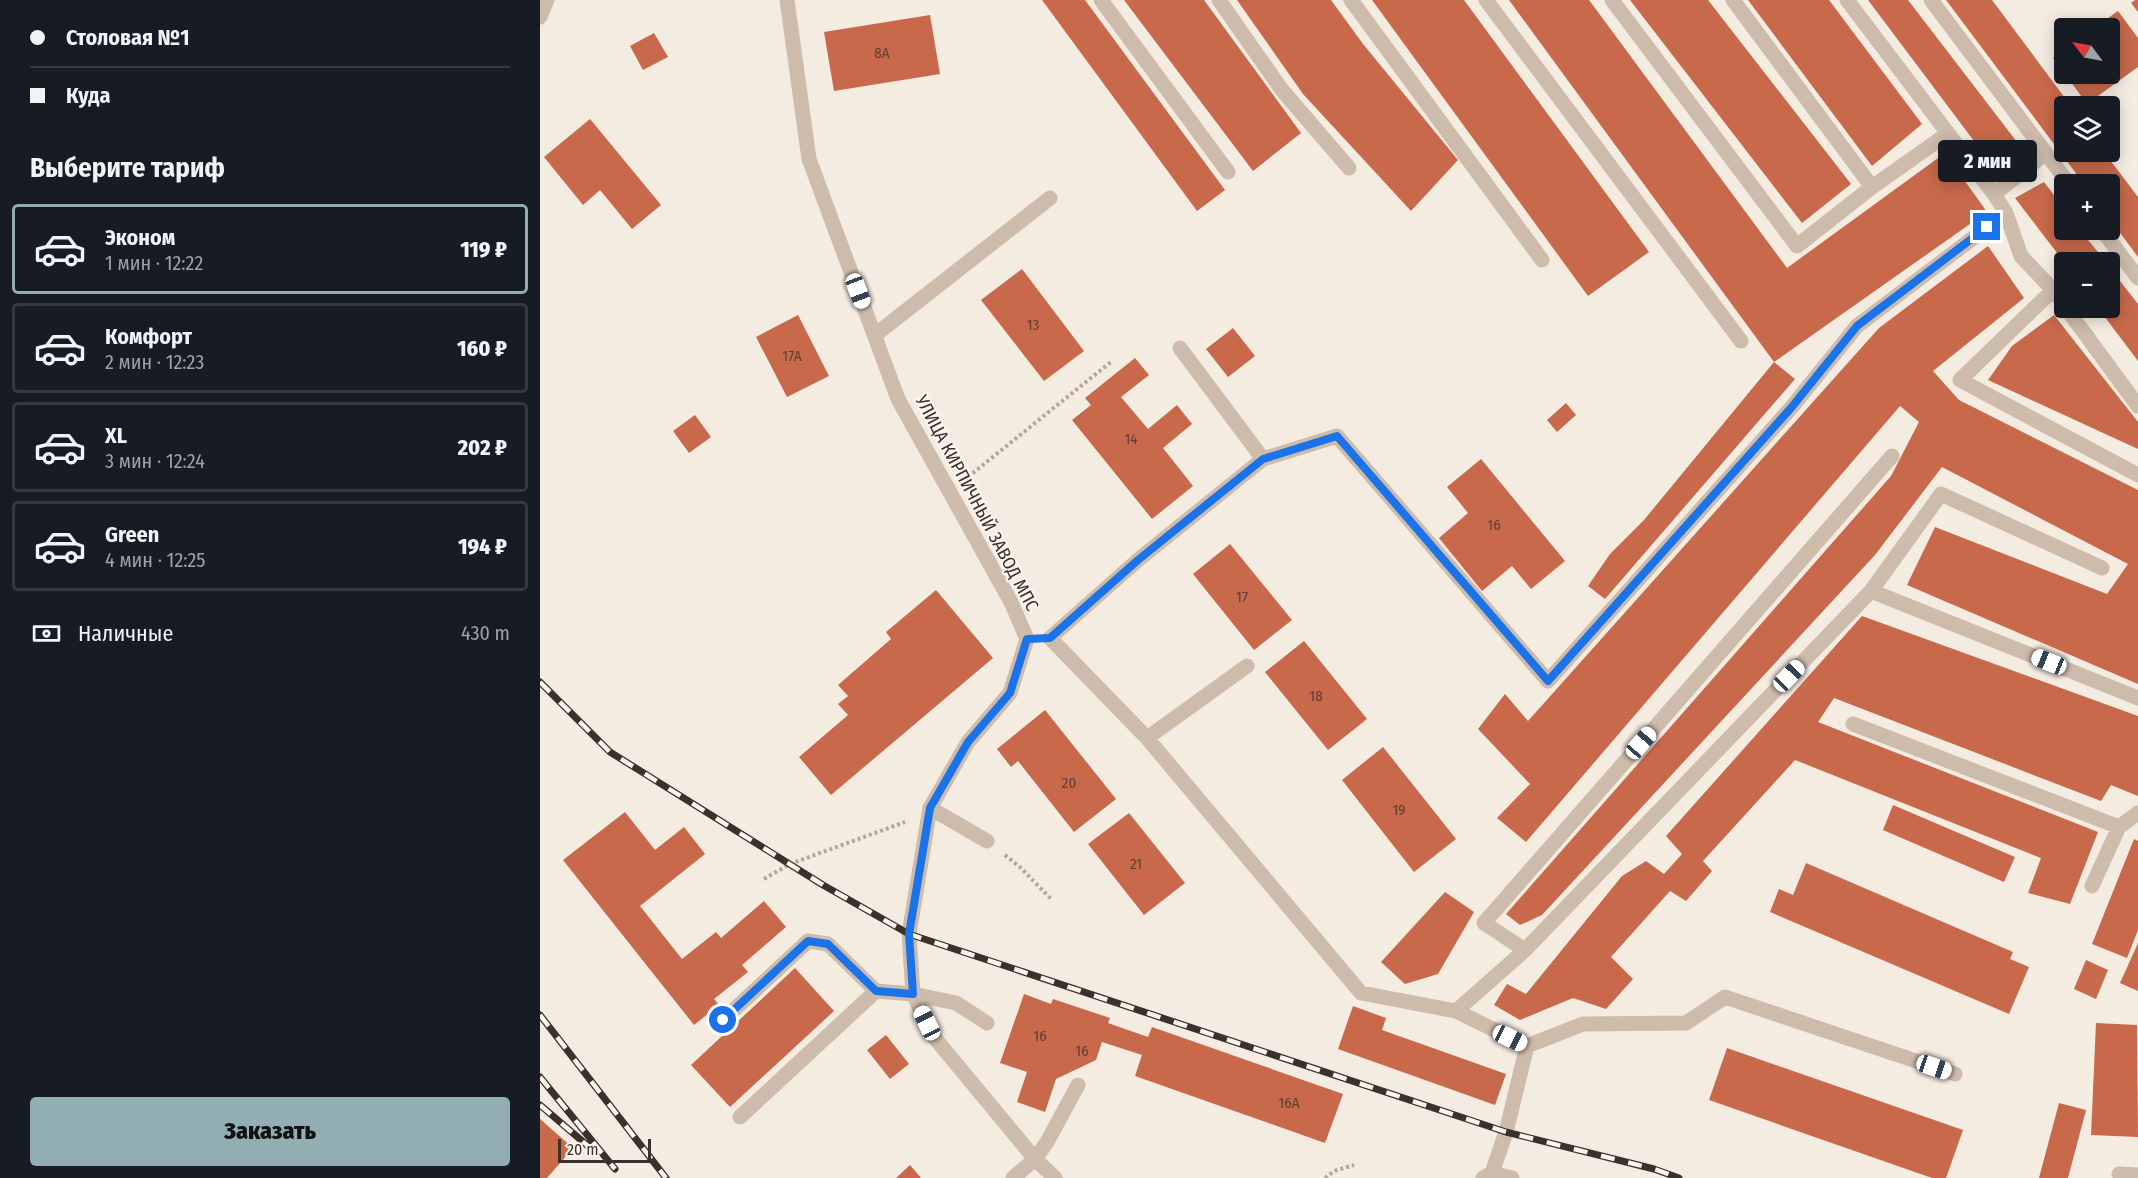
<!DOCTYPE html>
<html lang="ru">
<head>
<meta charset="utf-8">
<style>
	:root { --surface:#171b24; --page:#20242c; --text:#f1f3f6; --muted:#9ea1a6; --line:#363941; --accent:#92aeb2 }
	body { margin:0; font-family:"Fira Sans Condensed",sans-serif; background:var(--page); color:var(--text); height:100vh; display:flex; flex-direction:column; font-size:22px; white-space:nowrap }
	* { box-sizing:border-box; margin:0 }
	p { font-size:20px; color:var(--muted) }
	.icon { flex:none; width:33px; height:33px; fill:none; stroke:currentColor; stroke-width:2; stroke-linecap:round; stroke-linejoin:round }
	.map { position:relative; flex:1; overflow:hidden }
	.sheet { display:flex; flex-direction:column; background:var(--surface); width:540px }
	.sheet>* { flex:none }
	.hud { display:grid; align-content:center; height:132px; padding:0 30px; background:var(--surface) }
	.needle { width:39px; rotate:302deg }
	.buttons { position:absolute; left:1514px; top:18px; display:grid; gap:12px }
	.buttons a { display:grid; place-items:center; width:66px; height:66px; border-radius:6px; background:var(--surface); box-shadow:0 3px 15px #0003; font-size:30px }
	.scale { position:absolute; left:18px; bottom:15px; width:93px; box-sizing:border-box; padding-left:6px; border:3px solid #3b302b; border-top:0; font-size:16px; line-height:21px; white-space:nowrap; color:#3b302b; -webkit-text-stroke:4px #fbf5ee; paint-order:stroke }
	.end { position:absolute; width:27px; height:27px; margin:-14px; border:8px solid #1a73e8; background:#fff; box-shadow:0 0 0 3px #fff }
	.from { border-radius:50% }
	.bubble { position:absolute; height:42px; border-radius:6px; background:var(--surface); box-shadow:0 3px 15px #0003; font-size:20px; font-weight:800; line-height:42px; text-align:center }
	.car { position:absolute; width:18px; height:36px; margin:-18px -9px; border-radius:8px; box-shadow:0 0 4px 2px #0007; background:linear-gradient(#fff 24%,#345 0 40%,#fff 0 76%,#345 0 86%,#fff 0) }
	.hud b { display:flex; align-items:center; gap:21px; height:57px; font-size:22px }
	.hud b+b { border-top:2px solid var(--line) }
	.hud i { width:15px; height:15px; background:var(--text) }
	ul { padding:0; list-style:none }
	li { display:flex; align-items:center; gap:18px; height:90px; margin:0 12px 9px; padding:0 18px; border:3px solid var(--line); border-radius:6px }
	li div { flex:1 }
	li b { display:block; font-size:22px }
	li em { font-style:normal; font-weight:800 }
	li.active { border-color:var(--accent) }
	li>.icon { width:54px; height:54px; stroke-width:1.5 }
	h2 { padding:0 30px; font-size:27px; line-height:72px }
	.pay { display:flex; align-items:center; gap:15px; height:66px; padding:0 30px; font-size:22px }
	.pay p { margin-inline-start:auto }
	.cta { display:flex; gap:12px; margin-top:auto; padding:12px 30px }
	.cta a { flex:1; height:69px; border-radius:6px; background:var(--accent); color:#111; font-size:24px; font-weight:800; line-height:69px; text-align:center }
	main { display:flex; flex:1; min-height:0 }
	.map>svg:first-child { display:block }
	.building { fill:#c8694b }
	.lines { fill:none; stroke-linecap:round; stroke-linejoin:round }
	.path { stroke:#b9a596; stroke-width:4; stroke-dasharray:3 3; stroke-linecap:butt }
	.service { stroke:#cdbbac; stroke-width:15 }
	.minor { stroke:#cdbbac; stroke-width:15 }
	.rail-casing { stroke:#3b302b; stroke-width:7 }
	.rail { stroke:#fbf5ee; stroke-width:4.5; stroke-dasharray:14; stroke-linecap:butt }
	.route { stroke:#1a73e8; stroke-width:8 }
	.labels { text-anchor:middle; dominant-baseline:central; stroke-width:4.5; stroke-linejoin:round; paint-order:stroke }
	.number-label { font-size:15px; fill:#5e3e33 }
	.street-label { font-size:18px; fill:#3b302b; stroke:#fbf5ee }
</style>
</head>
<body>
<main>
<section class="sheet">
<div class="hud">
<b><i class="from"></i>Столовая №1</b>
<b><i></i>Куда</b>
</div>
<h2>Выберите тариф</h2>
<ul>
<li class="active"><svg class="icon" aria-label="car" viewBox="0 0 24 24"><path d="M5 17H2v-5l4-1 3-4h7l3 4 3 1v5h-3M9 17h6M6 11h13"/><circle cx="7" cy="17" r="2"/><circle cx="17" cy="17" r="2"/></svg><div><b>Эконом</b><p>1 мин · 12:22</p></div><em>119 ₽</em></li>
<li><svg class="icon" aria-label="car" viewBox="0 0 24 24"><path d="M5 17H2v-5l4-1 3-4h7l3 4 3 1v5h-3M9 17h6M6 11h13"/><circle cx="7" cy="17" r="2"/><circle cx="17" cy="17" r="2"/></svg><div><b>Комфорт</b><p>2 мин · 12:23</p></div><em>160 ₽</em></li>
<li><svg class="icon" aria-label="car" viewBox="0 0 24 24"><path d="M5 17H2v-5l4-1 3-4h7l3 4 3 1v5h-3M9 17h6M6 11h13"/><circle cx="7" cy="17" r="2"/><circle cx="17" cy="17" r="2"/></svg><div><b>XL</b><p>3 мин · 12:24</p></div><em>202 ₽</em></li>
<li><svg class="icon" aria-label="car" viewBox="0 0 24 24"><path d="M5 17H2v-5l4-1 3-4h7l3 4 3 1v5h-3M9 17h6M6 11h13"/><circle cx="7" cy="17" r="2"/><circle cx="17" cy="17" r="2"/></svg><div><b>Green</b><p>4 мин · 12:25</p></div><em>194 ₽</em></li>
</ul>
<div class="pay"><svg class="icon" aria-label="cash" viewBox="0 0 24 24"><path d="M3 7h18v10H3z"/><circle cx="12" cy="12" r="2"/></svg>Наличные<p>430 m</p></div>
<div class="cta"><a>Заказать</a></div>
</section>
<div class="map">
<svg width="1598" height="1178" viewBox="0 0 1598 1178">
	<rect width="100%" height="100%" fill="#f4ebe1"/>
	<path class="building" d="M502 0H545L685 190 657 211Z
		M584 0H664L761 133 713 171Z
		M697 0H791L823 44 918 160 871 211 763 94Z
		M832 0H924L1109 252 1048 296Z
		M969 0H1049L1247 268 1405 153 1447 212 1234 362Z
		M1090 0H1168L1311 184 1262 223Z
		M1208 0H1289L1382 124 1332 166Z
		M1328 0H1368L1480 146 1455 169Z
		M1406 0H1452L1531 106H1524V152H1564L1598 197V257L1569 218V184H1544Z
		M1595 0H1598V12L1591 3Z
		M1578 11 1598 38V67L1547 104 1525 74H1569V28H1554Z
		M390 15 400 74 294 91 284 32Z
		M114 33 128 57 103 70 90 46Z
		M1524 50V73L1513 58Z
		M50 119 121 205 92 229 60 190 43 205 4 157Z
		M1504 182 1524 208V230H1540L1566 262H1524L1475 198Z
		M1448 246 1484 298 1393 371 1419 400 1598 490V684L1367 585 1395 527 1567 594 1588 564 1402 467 1335 555 1002 915 980 925 966 914 1351 476 1379 422 1360 406 986 842 957 818 990 784 938 729 965 694 988 721 1339 328Z
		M1569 267 1598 304V361L1558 308H1569Z
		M482 269 544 351 504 381 441 300Z
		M258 315 289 376 247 397 216 337Z
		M1514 315 1598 422V449L1448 380 1472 346Z
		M693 328 715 356 688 377 666 349Z
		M595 358 609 375 581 397 608 429 637 405 652 424 623 448 653 486 612 519 532 420 551 405 545 398Z
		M1234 362 1255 379 1065 599 1048 586 1070 554 1104 520Z
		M1026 403 1036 415 1017 432 1007 420Z
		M155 415 171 437 149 453 133 431Z
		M941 459 1025 561 991 589 972 566 942 591 899 538 928 513 907 487Z
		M690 544 752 620 714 650 653 574Z
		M396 590 453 658 291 795 259 757 308 715 298 704 308 696 298 685 351 639 346 632Z
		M1322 616 1598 716V796L1571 785 1561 801 1294 698 1278 722 1558 832 1530 904 1488 893 1501 858 1255 760 1163 861 1172 871 1146 901 1130 891 1071 957 1093 979 1066 1009 1033 998 980 1020 954 1005 967 984 986 994 1082 876 1106 861 1124 874 1142 854 1126 836Z
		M764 641 827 719 788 750 725 672Z
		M505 710 576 799 534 832 478 761 471 767 457 749Z
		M843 747 916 839 874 872 802 780Z
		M1353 805 1475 857 1464 882 1343 830Z
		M85 812 115 850 144 827 165 854 100 906 142 959 176 932 181 938 224 901 246 927 202 965 208 972 174 999 179 1005 154 1025 23 860Z
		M589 813 645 883 604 915 548 844Z
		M1594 839 1598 841V930L1587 958 1552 944Z
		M1266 863 1473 952 1470 959 1489 967 1469 1014 1230 912 1239 889 1253 895Z
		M905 892 934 912 898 974 865 984 841 962Z
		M1598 943V991L1580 983Z
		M1546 960 1568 970 1556 999 1534 989Z
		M255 968 294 1011 190 1107 151 1065Z
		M484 994 511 1004 513 999 570 1018 568 1023 608 1037 612 1027 803 1094 785 1143 595 1076 602 1055 562 1042 556 1060 516 1079 505 1112 477 1102 487 1072 460 1063Z
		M813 1006 846 1018 842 1030 966 1074 955 1105 798 1049Z
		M1556 1023 1597 1025 1598 1137 1551 1135Z
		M346 1035 369 1064 350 1079 327 1050Z
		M1187 1048 1423 1130 1406 1178H1392L1169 1100Z
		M1519 1103 1546 1110 1528 1178H1499Z
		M0 1119 33 1148 7 1178H0Z
		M370 1165 381 1178H356Z"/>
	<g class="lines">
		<path class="path" d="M428 477 572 361
			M465 855 481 868 512 900
			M224 879 250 864 365 822
			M785 1178 794 1171 814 1165"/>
		<path class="service" d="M561 0 688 172
			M679 0 742 90 809 168
			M811 0 1002 260
			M946 0 1201 341
			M1072 0 1257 246 1332 187 1407 134
			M1193 0 1332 187
			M1307 0 1454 194 1466 213 1481 256 1513 290 1524 305
			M1391 0 1529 184
			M0 17 7 0
			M1454 194 1506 153
			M1562 230 1598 278
			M1513 290 1420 380 1598 475
			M1526 308 1598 406
			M335 335 510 198
			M640 348 723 459
			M1352 456 944 923 985 950 1331 591 1598 698
			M1331 591 1401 494 1562 568
			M1313 724 1579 827 1598 813
			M607 738 707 666
			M390 808 447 841
			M1552 886 1579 827
			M916 1011 821 993 607 738 510 638 598 560 723 459 797 436 1008 681 1251 408 1317 326 1466 213
			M183 1020 268 941 288 944 336 991 373 994 416 1003 447 1023
			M987 1046 1043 1024 1146 1023 1185 997 1415 1074
			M200 1117 336 991
			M952 1173 972 1178
			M1579 1174 1598 1175
			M473 1178 495 1159 507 1142 538 1085
			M943 1178 952 1173 966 1132 987 1046 916 1011 985 950"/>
		<path class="minor" d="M247 0 269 159 358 399 471 602 487 639 470 693 428 742 390 808 369 934 373 994 394 1037 495 1159 515 1178"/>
		<g class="rail-casing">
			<path id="rail" d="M0 682 70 752 283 885 369 934 966 1132 1114 1169 1139 1178
				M0 1015 126 1178
				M0 1077 75 1169
				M0 1105 48 1146"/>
		</g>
		<use href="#rail" class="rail"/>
	</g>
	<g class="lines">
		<path class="route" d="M183 1020 268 941 288 944 336 991 373 994 369 934 390 808 428 742 470 693 487 639 510 638 598 560 723 459 797 436 1008 681 1251 408 1317 326 1447 227"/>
	</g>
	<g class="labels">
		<g class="number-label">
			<text x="342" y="53">8А</text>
			<text x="493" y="325">13</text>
			<text x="252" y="356">17А</text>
			<text x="591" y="439">14</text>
			<text x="954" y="525">16</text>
			<text x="702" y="597">17</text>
			<text x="776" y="696">18</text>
			<text x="529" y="783">20</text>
			<text x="859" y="810">19</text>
			<text x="596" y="864">21</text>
			<text x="500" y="1036">16</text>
			<text x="542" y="1051">16</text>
			<text x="749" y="1103">16А</text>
		</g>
		<g class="street-label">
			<text transform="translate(437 503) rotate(62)">УЛИЦА КИРПИЧНЫЙ ЗАВОД МПС</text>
		</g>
	</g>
</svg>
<div class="buttons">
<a><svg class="needle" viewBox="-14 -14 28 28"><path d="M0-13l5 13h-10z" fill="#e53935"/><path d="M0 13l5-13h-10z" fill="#9ea1a6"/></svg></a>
<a><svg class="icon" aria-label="layers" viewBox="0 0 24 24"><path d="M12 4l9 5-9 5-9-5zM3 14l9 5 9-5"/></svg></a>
<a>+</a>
<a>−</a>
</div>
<div class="scale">20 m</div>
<i class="end from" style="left:183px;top:1020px"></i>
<i class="end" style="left:1447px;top:227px"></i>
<div class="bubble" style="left:1398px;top:140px;width:99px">2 мин</div>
<i class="car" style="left:318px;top:291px;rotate:159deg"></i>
<i class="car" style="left:1509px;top:662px;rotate:292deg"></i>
<i class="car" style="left:1249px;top:676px;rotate:44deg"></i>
<i class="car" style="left:1101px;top:743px;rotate:41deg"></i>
<i class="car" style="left:387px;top:1023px;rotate:334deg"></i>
<i class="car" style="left:970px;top:1038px;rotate:116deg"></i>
<i class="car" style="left:1394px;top:1067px;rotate:109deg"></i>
</div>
</main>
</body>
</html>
